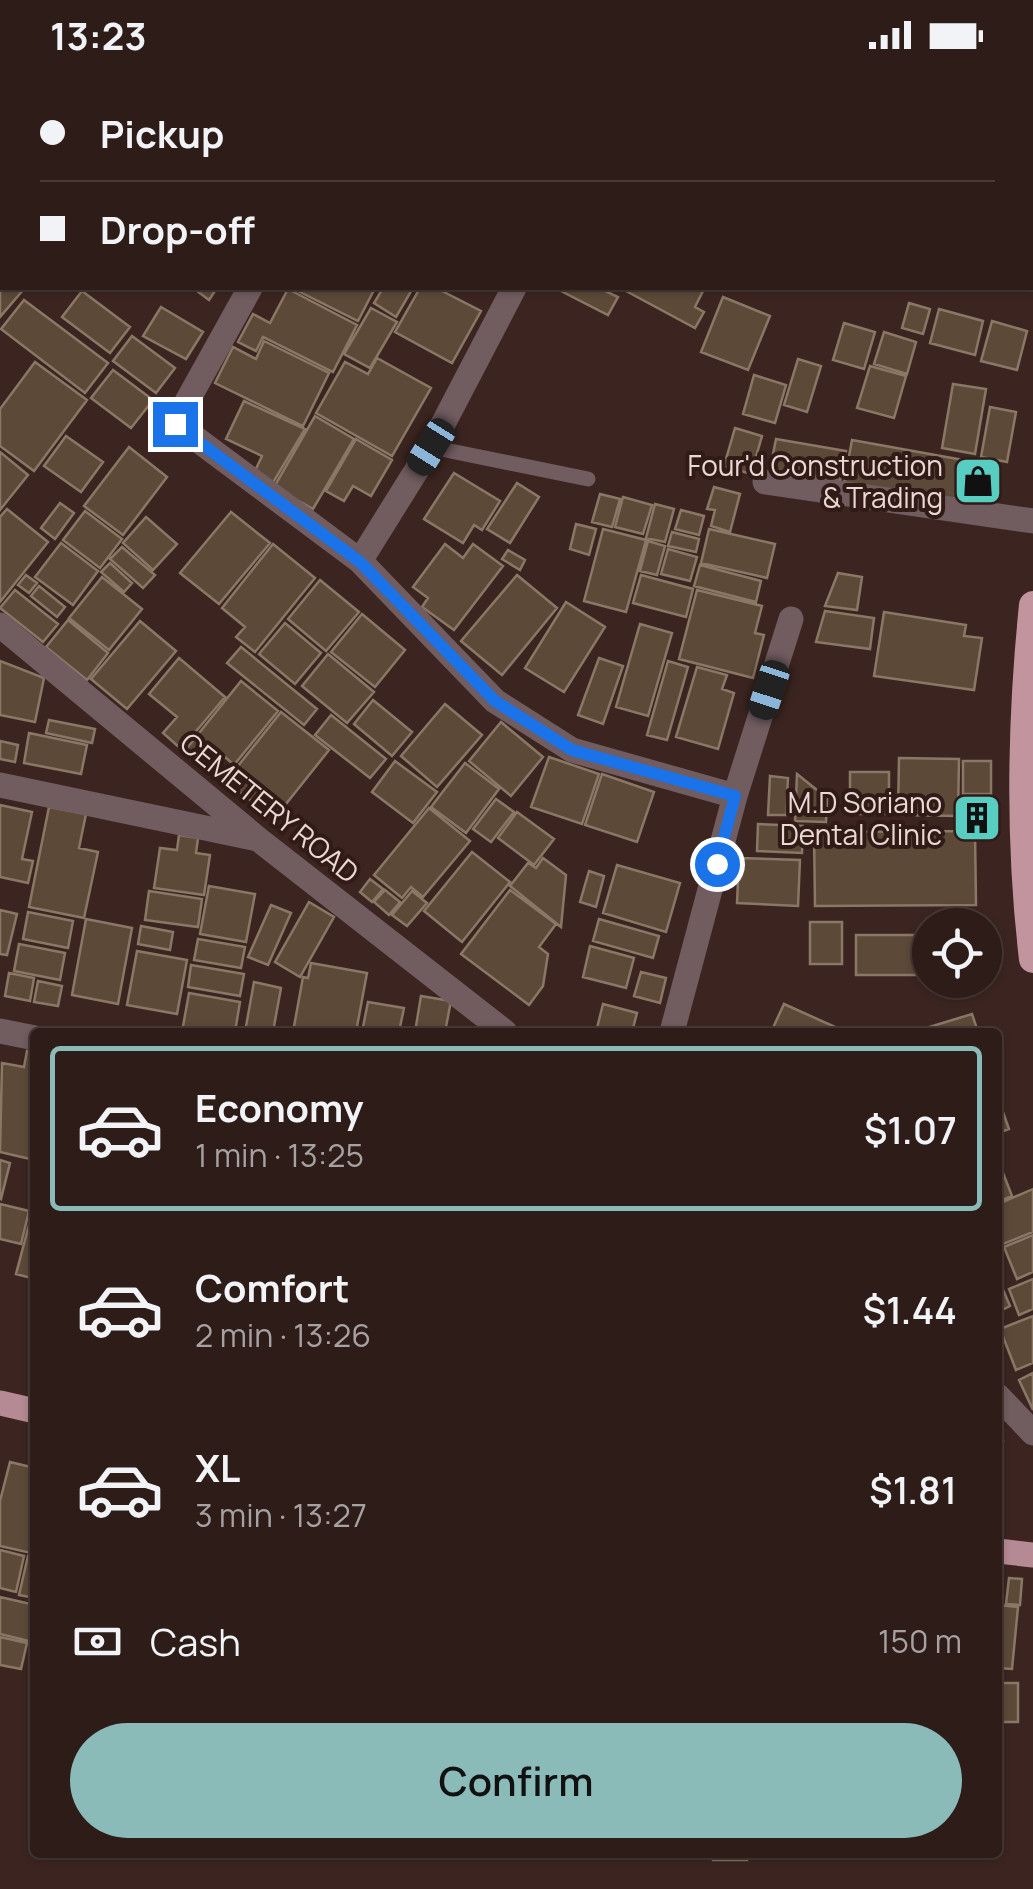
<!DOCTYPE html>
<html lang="en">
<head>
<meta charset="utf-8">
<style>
	:root { --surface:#2d1c18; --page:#392925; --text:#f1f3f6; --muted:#a7a1a2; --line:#483a37; --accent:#8bbbb9 }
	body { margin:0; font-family:Manrope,sans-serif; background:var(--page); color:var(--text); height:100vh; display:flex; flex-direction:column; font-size:38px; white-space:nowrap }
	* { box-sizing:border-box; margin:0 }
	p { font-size:32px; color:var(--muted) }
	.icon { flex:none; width:55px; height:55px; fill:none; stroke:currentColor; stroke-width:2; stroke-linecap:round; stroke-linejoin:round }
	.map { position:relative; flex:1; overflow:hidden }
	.sheet { position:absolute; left:30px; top:958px; width:972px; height:830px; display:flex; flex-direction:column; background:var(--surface); border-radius:10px; box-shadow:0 2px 8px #0004,0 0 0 2px var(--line) }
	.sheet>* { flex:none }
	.guide { position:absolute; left:0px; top:0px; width:1035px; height:220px; box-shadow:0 2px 8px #0004,0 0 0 2px var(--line); display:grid; align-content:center; height:220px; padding:0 40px; background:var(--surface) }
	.controls { position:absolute; left:912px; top:838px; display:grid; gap:20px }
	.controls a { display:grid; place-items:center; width:90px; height:90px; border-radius:50%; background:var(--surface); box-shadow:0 2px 8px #0004,0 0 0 2px var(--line); font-size:50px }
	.end { position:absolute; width:45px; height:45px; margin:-22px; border:12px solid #1a73e8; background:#fff; box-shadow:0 0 0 5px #fff }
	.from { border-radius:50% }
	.car { position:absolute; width:30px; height:60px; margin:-30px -15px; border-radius:12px; box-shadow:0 0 8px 2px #0007; background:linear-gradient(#222 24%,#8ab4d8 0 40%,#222 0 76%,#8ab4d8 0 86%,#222 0) }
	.guide b { display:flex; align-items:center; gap:35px; height:95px; font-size:38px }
	.guide b+b { border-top:2px solid var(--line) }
	.guide i { width:25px; height:25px; background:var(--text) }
	ul { padding:18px 0 0; list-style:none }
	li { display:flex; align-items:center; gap:30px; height:165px; margin:0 20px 15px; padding:0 20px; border:5px solid transparent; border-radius:10px }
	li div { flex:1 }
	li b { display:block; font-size:38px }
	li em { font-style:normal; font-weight:600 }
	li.selected { border-color:var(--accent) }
	li>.icon { width:90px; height:90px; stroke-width:1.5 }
	.pay { display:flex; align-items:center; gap:25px; height:110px; padding:0 40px; font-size:38px }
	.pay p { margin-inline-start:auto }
	.cta { display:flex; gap:20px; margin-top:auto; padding:20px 40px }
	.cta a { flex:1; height:115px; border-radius:60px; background:var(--accent); color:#111; font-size:40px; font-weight:600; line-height:115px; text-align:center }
	.status { display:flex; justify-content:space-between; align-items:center; height:70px; padding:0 50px; background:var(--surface); direction:ltr }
	.status svg { height:28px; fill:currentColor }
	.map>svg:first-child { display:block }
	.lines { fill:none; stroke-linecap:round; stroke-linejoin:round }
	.canal { stroke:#290b25; stroke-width:32 }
	.building { fill:#5c4938; stroke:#8b7765; stroke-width:2.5 }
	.service { stroke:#715c60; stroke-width:15 }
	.minor { stroke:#715c60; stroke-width:25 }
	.primary { stroke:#b58a94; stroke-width:25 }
	.trunk { stroke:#c2949e; stroke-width:28 }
	.route { stroke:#1a73e8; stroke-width:12 }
	.labels { text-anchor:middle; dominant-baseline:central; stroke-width:8; stroke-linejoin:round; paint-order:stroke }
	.poi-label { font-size:28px; fill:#e9d9d5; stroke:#321b16; text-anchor:end }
	.street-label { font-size:28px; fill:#e9d9d5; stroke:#321b16 }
</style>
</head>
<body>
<div class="status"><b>13:23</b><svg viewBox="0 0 49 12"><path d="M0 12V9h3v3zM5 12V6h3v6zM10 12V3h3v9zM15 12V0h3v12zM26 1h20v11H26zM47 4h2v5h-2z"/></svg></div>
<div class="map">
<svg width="1033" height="1819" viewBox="0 0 1033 1819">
	<rect width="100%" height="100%" fill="#3c2520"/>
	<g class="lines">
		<path class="canal" d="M114 2 116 0
			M0 148 2 145"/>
	</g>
	<path class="building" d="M390 0H480L485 2H389Z
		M661 0H749L754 2H659Z
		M877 0H976L876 2Z
		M0 200 2 218 24 219 0 247Z
		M193 218H217L209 230Z
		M292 218H375L358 251Z
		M383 218H413L396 247 374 233Z
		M420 218H436L481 241 452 293 395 262Z
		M555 218H599L618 227 608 245Z
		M629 218H698L703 221 695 237 704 242 695 258 626 221Z
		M288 219 357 255 333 302 263 267 256 281 238 272 253 244 270 253Z
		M82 221 130 257 110 283 62 247Z
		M723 227 770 246 748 300 701 282Z
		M24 230 108 293 85 323 1 259Z
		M909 233 930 239 923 264 902 258Z
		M161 237 203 262 186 289 143 266Z
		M371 238 397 252 370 298 344 284Z
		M939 239 983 251 975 285 930 273Z
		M992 251 1027 261 1017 300 981 291Z
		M844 253 875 262 864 299 833 290Z
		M884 262 916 272 907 304 874 294Z
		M132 266 175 298 156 323 113 291Z
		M264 271 329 303 303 356 215 313 233 277 256 289Z
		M377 288 431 318 392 386 316 343 345 292 368 304Z
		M798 289 821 296 807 342 784 335Z
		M35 292 87 330 34 401 0 376V339Z
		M870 296 906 306 894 348 857 338Z
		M113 300 153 330 131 358 91 328Z
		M754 305 786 315 775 353 743 344Z
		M953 314 986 319 975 384 942 378Z
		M244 331 305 359 271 416 252 407 262 386 226 369Z
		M990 337 1016 342 1007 392 981 387Z
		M315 346 354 369 313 439 274 417Z
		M735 358 762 366 751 404 724 396Z
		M66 366 103 392 81 422 44 396Z
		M356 369 392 390 371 426 353 416 344 431 326 421Z
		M776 369 846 381 840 411 770 399Z
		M852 370 991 395 983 438 844 414Z
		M129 377 167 407 123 465 84 436Z
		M0 382 28 405 0 440Z
		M454 403 500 431 482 460 474 455 463 473 424 449Z
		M517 413 539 427 510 473 487 459Z
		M714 417 740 424 730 462 711 456 715 440 707 439Z
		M600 424 620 429 612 457 592 452Z
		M623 427 652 435 643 464 615 457Z
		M60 433 74 443 55 469 41 458Z
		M655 434 674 439 665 472 646 468Z
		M7 439 48 472 0 532V447Z
		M681 440 704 446 699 465 675 459Z
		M85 441 122 469 100 498 63 470Z
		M231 442 270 473 219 534 180 503Z
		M146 447 177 474 153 500 123 473Z
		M576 454 596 459 589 485 570 479Z
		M603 459 646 470 626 542 584 531Z
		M709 459 775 474 767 508 701 493Z
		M672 462 699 469 696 482 668 476Z
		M648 471 665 476 657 505 640 501Z
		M61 473 98 501 73 535 35 507Z
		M273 474 315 508 255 582 236 567 245 557 222 538Z
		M445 474 463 488 473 474 503 496 454 560 422 537 428 528 413 517Z
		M122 477 155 505 143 518 110 489Z
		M668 479 697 487 690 511 661 504Z
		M508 480 525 490 520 500 502 489Z
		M110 493 132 513 124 522 101 502Z
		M700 495 761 511 756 532 694 516Z
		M838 503 862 507 857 540 825 536Z
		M26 505 37 513 29 523 18 515Z
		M517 505 557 538 502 605 461 571Z
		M641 505 693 519 686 547 633 533Z
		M102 507 142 539 109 580 69 548Z
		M320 510 359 542 326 581 288 549Z
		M39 516 65 537 57 547 31 526Z
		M15 520 58 554 43 572 0 538Z
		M697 520 762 536 755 563 764 565 753 608 679 589Z
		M566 532 605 557 564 622 525 598Z
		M825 541 874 548 870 579 816 572Z
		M884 542 966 555 964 566 982 568 974 620 874 606Z
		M362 544 405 580 375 617 331 582Z
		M68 550 108 583 87 610 46 577Z
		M140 551 176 581 127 639 91 609Z
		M285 553 321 583 295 614 259 584Z
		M640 554 672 563 648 646 616 637Z
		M241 577 317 639 304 655 227 593Z
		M328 584 374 622 347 653 302 616Z
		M179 588 225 627 181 679 163 663 177 647 149 624Z
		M599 588 623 596 603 654 578 645Z
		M0 591 44 608 35 652 0 645Z
		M668 591 688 597 667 670 647 665Z
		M697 597 727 605 722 619 734 623 718 679 676 667Z
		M241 611 278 641 234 695 225 687 214 700 187 678Z
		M373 630 412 662 392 686 354 654Z
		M445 634 482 665 437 717 401 686Z
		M281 642 329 680 274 749 226 711Z
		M331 645 386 689 370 708 315 665Z
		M49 650 95 659 92 673 46 663Z
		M501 652 543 687 511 726 469 691Z
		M29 663 87 675 81 704 24 693Z
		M0 671 18 675 15 692 0 689Z
		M549 687 599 704 582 754 531 737Z
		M899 688 959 689 958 746 898 745Z
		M395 691 437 722 413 753 372 722Z
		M963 691H991V724H963Z
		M465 693 499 719 466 763 431 737Z
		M850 702H889V744H850Z
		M602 704 654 722 637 772 585 755Z
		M797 704 827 728 826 752 795 751Z
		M770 706 788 708 786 745H768Z
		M496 729 514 742 491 772 473 759Z
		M0 735 32 742 22 789 33 791 28 813 0 807Z
		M49 737 86 744 79 778 98 782 84 848 29 837Z
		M964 737 991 738V760L963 759Z
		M429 738 470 771 423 827 411 817 402 828 374 805Z
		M517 742 554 769 534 795 498 768Z
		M758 754 803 756 802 783 757 781Z
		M975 761 976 835 815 836 814 762Z
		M179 765 198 768 196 783 210 785 204 825 154 818 160 778 177 780Z
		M472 782 510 812 462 872 424 841Z
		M543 788 566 805 561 857 510 816 528 793 536 798Z
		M739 788 800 790 798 836 737 833Z
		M617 795 680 813 666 862 603 843Z
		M589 801 604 806 596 837 580 832Z
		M370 809 383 819 372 832 360 822Z
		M209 816 255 824 246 872 200 864Z
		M385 820 400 832 389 845 374 832Z
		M510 820 556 854 539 877 548 884 543 916 529 935 461 884Z
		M149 821 202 829 198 857 145 850Z
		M412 821 427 833 407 856 392 845Z
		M309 832 334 847 300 907 275 892Z
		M271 835 291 843 268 895 248 887Z
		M0 840 17 844 7 885 0 884Z
		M28 842 73 851 68 878 23 869Z
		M86 849 132 858 118 934 72 925Z
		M599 849 659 866 653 888 593 871Z
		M810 852H842V894H810Z
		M141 856 173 862 170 880 138 874Z
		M856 865H928V905H856Z
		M198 869 245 877 241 898 194 890Z
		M19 874 65 883 60 910 14 901Z
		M590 876 634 888 626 918 583 907Z
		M137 881 187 890 177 944 127 935Z
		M311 893 367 903 356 962H293L303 907 308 908Z
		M191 895 244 904 240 926 188 917Z
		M641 902 666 908 660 933 634 926Z
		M9 903 34 908 30 931 5 926Z
		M38 911 62 916 58 936 34 932Z
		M254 912 281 918 273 962H245Z
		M189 923 240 932 235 962H182Z
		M421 926 451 931 445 962H415Z
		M368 932 404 938 399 962H362Z
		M603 934 637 943 632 962H596Z
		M784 934 844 961 771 962Z
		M972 944 978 962H913Z
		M27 981 35 983V1068L30 1089 0 1082 2 993 24 997Z
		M998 1028 1009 1059 998 1063Z
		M0 1090 10 1093 1 1129 0 1128Z
		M998 1090 1012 1126 998 1132Z
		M1033 1119V1162L998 1176V1134Z
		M0 1134 29 1141 21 1174 0 1169Z
		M34 1136H35V1209L16 1204Z
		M1033 1165V1202L1017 1209 1004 1177Z
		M998 1208 1010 1236 998 1242Z
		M1033 1209V1239L1019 1245 1009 1219Z
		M1033 1246V1293L1016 1300 1000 1259Z
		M1033 1303V1340L1019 1310Z
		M998 1371H1003L998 1426Z
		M10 1392 35 1398 31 1483 0 1476V1431Z
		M0 1480 24 1486 16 1522 0 1518Z
		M28 1486 35 1487V1528L19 1525Z
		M1009 1508 1022 1509 1020 1535 1006 1534Z
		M0 1527 35 1535 33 1572 0 1564Z
		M998 1535 1018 1537 1012 1599 998 1598Z
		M0 1567 27 1573 21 1599 0 1595Z
		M998 1613H1018V1652H998Z
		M713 1782H747V1790H713Z"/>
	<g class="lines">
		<path class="service" d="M431 377 588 409"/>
		<path class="minor" d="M369 2 371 0
			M635 2 636 0
			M250 218 175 353 360 491 495 631 572 680 735 726
			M765 412 1033 451
			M360 491 431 377 514 218
			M0 555 258 769 505 962
			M0 715 253 768
			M0 961 35 968
			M672 962 735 726 791 549
			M998 1326 1033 1363"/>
		<path class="primary" d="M0 1333 35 1341
			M998 1481 1033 1485"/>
		<path class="trunk" d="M1033 535C1021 652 1019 771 1033 889"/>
	</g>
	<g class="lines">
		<path class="route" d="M175 354 360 492 495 631 572 680 735 726 717 794"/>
	</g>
	<defs>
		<g id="shop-square" transform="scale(2.5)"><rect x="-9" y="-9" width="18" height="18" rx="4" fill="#57cec1" stroke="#321b16"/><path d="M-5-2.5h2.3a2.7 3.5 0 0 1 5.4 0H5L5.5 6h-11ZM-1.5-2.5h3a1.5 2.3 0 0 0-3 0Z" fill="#111"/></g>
		<g id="building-square" transform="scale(2.5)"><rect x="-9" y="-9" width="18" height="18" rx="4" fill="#57cec1" stroke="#321b16"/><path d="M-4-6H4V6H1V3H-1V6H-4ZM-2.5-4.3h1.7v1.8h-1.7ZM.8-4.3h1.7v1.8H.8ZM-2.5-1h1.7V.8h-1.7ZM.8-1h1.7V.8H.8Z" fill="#111"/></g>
	</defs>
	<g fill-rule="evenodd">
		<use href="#shop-square" x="978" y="411"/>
		<use href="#building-square" x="977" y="748"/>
	</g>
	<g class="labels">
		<g class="poi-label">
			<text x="943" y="395">Four'd Construction<tspan x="943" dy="32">&amp; Trading</tspan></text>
			<text x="942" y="732">M.D Soriano<tspan x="942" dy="32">Dental Clinic</tspan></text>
		</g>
		<g class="street-label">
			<text transform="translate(270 737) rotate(39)">CEMETERY ROAD</text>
		</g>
	</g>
</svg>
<div class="controls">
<a><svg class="icon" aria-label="locate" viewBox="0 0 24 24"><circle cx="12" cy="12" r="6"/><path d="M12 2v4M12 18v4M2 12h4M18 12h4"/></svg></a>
</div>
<i class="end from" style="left:717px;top:794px"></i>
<i class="end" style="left:175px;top:354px"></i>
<i class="car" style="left:431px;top:377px;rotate:212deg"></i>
<i class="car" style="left:769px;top:620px;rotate:198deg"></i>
<div class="guide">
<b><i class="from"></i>Pickup</b>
<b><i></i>Drop-off</b>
</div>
<section class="sheet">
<ul>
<li class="selected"><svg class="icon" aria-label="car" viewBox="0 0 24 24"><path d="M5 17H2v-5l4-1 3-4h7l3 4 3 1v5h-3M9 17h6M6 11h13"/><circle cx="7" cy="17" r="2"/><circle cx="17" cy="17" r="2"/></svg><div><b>Economy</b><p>1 min · 13:25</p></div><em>$1.07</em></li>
<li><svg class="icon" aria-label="car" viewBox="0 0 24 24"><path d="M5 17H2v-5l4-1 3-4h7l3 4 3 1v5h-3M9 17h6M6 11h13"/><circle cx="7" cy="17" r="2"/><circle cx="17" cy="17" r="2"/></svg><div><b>Comfort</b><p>2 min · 13:26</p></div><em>$1.44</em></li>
<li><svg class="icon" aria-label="car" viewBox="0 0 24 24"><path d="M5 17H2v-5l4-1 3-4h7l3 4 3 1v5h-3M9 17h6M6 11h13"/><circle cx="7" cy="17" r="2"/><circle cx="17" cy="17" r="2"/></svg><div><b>XL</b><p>3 min · 13:27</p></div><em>$1.81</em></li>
</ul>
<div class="pay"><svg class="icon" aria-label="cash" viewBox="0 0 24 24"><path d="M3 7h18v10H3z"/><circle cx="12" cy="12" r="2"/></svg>Cash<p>150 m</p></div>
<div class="cta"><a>Confirm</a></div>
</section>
</div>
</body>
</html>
